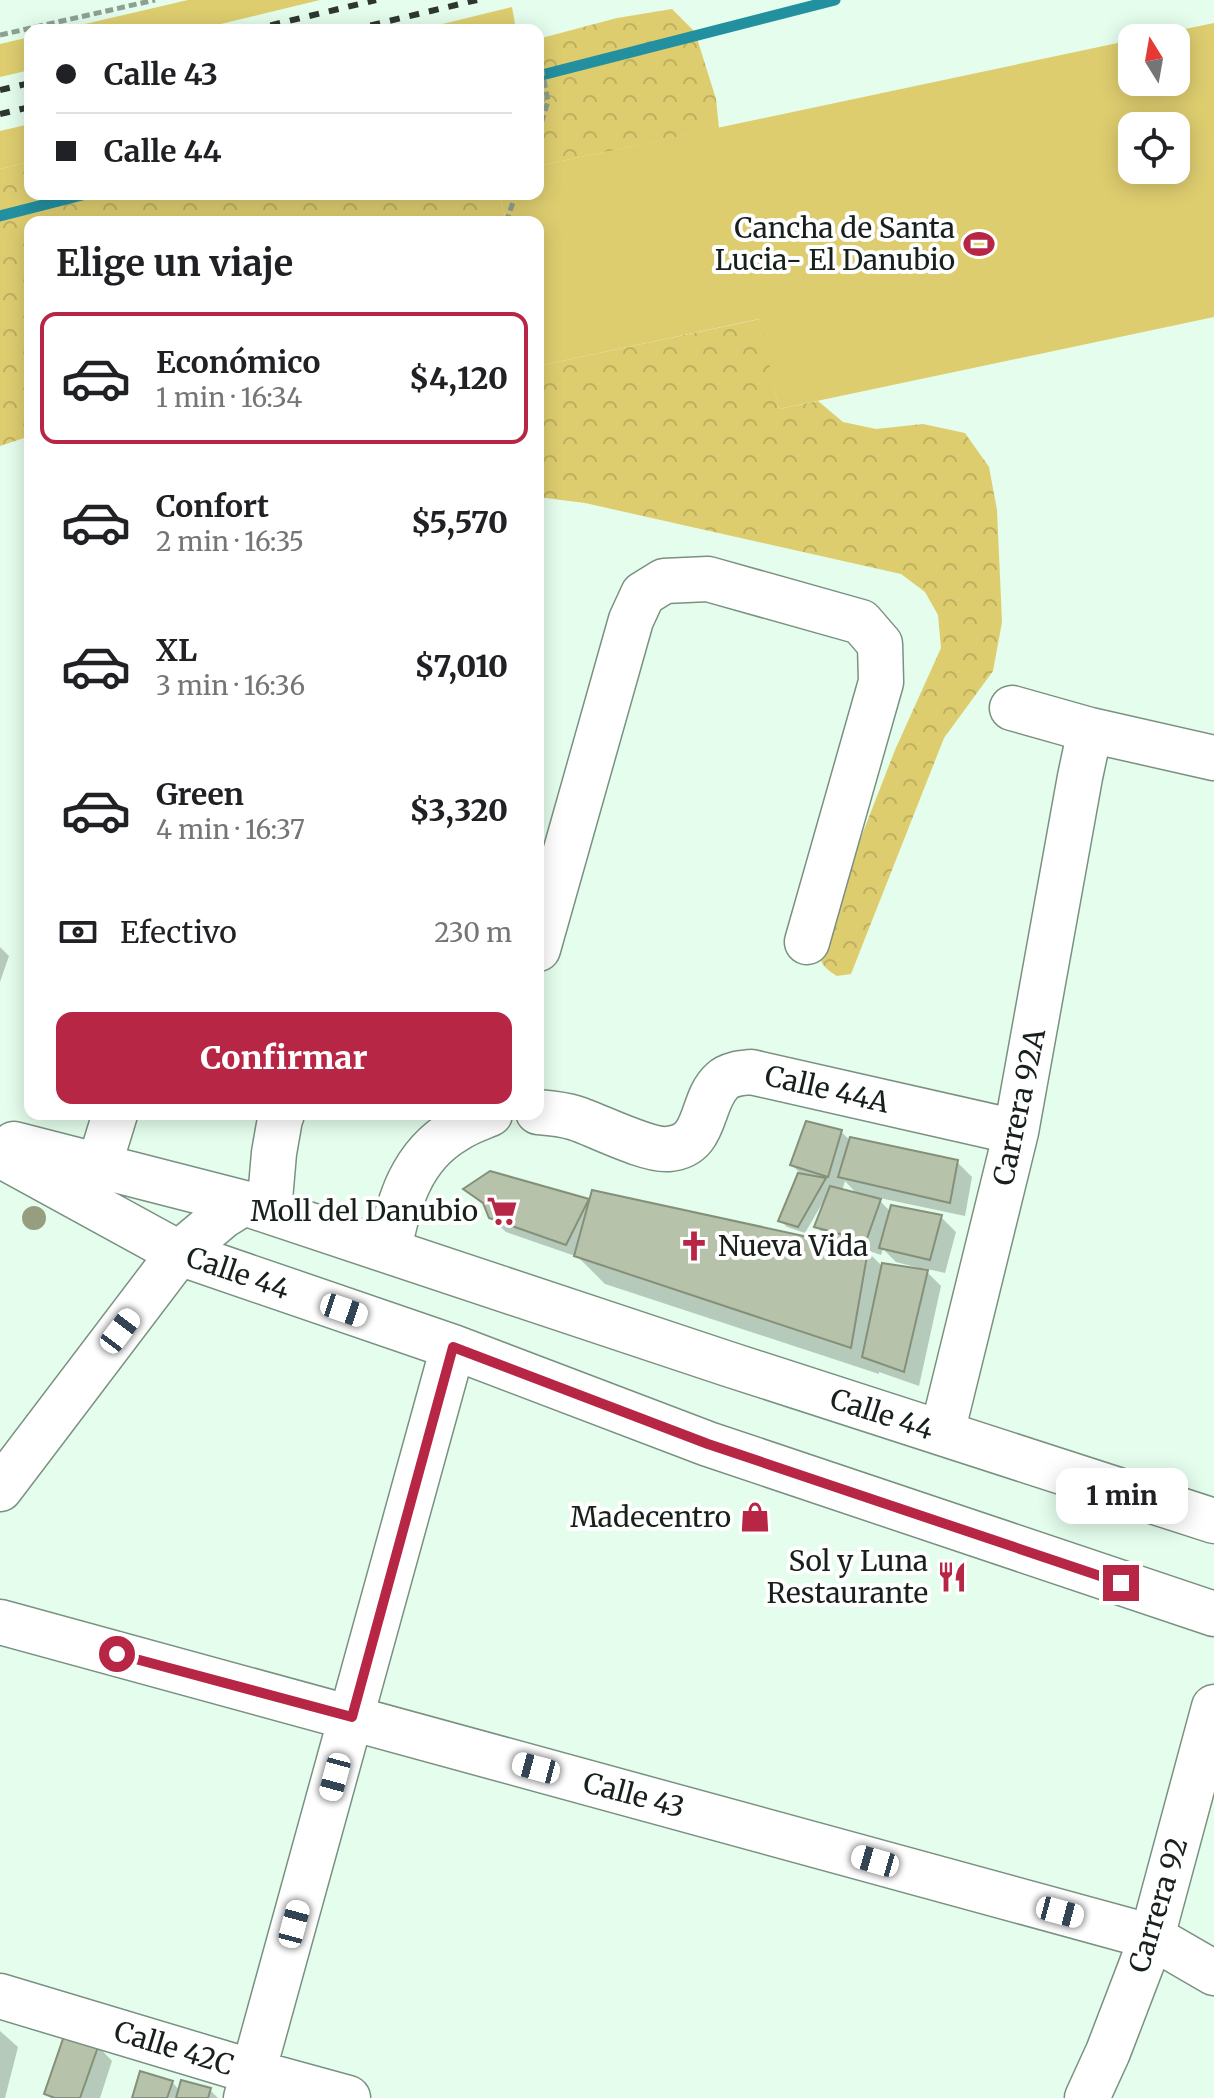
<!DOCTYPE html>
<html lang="es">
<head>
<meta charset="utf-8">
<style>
	:root { --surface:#fff; --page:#f6f6f6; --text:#202124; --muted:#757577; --line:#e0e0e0; --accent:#b72645 }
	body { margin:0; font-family:Merriweather,serif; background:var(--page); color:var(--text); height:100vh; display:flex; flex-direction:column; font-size:30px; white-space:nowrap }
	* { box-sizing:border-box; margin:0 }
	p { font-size:26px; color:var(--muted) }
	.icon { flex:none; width:44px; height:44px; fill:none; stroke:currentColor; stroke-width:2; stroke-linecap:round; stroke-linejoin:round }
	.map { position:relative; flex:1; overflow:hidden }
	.side { position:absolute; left:24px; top:216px; width:520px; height:904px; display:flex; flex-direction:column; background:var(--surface); border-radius:16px; box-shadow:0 4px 20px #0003 }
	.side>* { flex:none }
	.guide { position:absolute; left:24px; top:24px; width:520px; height:176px; border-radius:16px; box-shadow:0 4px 20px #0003; display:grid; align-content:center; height:176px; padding:0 32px; background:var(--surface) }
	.needle { width:52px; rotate:349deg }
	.tools { position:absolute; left:1118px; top:24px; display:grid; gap:16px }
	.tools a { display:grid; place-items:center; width:72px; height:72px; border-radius:16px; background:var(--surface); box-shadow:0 4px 20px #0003; font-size:40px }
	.end { position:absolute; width:36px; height:36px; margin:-18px; border:10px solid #b72645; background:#fff; box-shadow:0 0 0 4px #fff }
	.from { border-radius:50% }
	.bubble { position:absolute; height:56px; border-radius:16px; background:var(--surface); box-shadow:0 4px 20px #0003; font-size:26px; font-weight:800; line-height:56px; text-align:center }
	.car { position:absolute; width:24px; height:48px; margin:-24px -12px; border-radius:10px; box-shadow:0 0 6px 2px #0007; background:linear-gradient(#fff 24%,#345 0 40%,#fff 0 76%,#345 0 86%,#fff 0) }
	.guide b { display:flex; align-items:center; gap:28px; height:76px; font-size:30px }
	.guide b+b { border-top:2px solid var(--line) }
	.guide i { width:20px; height:20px; background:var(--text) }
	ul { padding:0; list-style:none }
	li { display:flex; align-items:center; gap:24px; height:132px; margin:0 16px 12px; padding:0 16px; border:4px solid transparent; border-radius:16px }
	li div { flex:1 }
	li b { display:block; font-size:30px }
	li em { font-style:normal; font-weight:800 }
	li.active { border-color:var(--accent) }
	li>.icon { width:72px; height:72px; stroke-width:1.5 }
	h2 { padding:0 32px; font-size:36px; line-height:96px }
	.pay { display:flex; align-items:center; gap:20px; height:88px; padding:0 32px; font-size:30px }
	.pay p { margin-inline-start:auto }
	.primary-button { display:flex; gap:16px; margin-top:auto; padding:16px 32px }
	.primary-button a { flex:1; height:92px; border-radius:16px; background:var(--accent); color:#fff; font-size:32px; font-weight:800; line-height:92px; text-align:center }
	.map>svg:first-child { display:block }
	.green { fill:#decd6f; fill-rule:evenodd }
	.forest { fill:url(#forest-crowns) }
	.shadow { fill:#0003; fill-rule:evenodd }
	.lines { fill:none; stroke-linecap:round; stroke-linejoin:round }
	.stream { stroke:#2390a0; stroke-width:11 }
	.building { fill:#b6c2aa; stroke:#859079; stroke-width:2 }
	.minor-casing { stroke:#7a9182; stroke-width:47 }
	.path { stroke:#8ea094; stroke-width:5; stroke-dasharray:8 4; stroke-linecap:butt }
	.minor { stroke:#fff; stroke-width:44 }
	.rail { stroke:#2d3730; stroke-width:6; stroke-dasharray:10 10; stroke-linecap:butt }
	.tree { fill:#979e80 }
	.route { stroke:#b72645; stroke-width:10 }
	.labels { text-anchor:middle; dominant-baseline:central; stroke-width:8; stroke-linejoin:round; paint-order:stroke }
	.poi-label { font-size:28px; fill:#17201a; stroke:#fff; text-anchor:end }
	.street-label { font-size:28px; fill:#17201a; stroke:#fff }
</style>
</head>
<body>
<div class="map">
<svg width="1214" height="2098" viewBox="0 0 1214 2098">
	<defs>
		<pattern id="forest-crowns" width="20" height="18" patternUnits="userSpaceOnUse" patternTransform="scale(2)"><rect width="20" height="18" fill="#decd6f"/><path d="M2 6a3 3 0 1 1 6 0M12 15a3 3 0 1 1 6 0" fill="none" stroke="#beb060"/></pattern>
	</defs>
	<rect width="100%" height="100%" fill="#e4fdec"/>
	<path class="green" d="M188 0H320L196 30H59Z
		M512 7 516 30H418Z
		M1214 23V317L779 409 759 319 538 366V222H506L500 194H538V166L1132 40V82H1176V38H1142ZM1132 126H1176V170H1132Z
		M30 37V70L0 77V44Z
		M30 124V162L0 169V131Z"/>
	<path class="forest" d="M672 9 695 32 716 99 719 128 538 166V39L617 18Z
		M30 162V194H500L506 222H30V436L0 446V169Z
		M760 319 779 409 818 401 843 422 876 429 923 424 965 433 989 467 997 510 1002 622 993 671 944 738 851 974 837 976C821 966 820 962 819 945L895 750 941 648 938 615 925 592 901 574 585 503 538 497V366Z"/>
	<path class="shadow" d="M0 947 9 956 0 982Z
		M841 1132 851 1141 957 1162 972 1177 965 1216 856 1193 845 1181 842 1191 880 1201 891 1212 941 1217 956 1232 945 1273 923 1268 941 1286 919 1386 879 1372V1374L605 1284 578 1257 506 1232 490 1217 487 1208 466 1190 588 1201 590 1204 834 1245 816 1226 825 1203 823 1202 805 1233 787 1227 780 1220 800 1173 792 1165ZM883 1249 896 1262 919 1268V1271L883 1267 866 1250 881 1255Z
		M0 2031 18 2047 5 2098H0Z
		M98 2046 112 2061 100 2098H51L46 2094Z
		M172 2082 180 2091 210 2090 218 2098H134Z"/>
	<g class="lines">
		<path class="stream" d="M538 76 835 0
			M0 216 86 194"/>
	</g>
	<path class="building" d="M806 1121 842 1130 828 1177 790 1165Z
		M850 1137 958 1160 950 1203 838 1177Z
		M490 1171 589 1199 566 1245 489 1218 483 1203 463 1189Z
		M798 1173 826 1178 798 1227 778 1221Z
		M830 1186 881 1199 866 1241 814 1227Z
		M592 1190 868 1250 851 1348 574 1256Z
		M891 1205 942 1215 930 1260 879 1248Z
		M882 1263 928 1270 904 1372 862 1357Z
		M65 2033 99 2044 80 2098H55L44 2094Z
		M140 2071 173 2081 167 2098H132Z
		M181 2080 211 2088 208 2098H176Z"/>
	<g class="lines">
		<g class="minor-casing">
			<path id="minor" d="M1012 708 1090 730
				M538 949 631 620 643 594 664 581 708 579 861 622 880 644 881 682 807 942
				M538 1112C550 1113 563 1114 575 1118 597 1125 647 1151 668 1149 709 1146 699 1102 722 1081 729 1074 742 1073 751 1072L1016 1132
				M14 1144 244 1203 728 1364 1214 1521
				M0 1155 179 1253 453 1347 708 1444 1214 1614
				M99 1166 115 1114
				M269 1211 274 1153 280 1119 282 1114
				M389 1250C398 1203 411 1156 456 1130 466 1123 478 1119 490 1114
				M942 1433 1016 1132 1080 777 1090 730 1214 758
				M0 1489 179 1253 223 1216 244 1203
				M0 1622 1152 1937 1214 1973
				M0 1996 253 2072 348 2098
				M246 2098 453 1347
				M1087 2098 1108 2052 1152 1937 1214 1707"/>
		</g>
		<path class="path" d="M0 35 155 0
			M538 134 548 101 539 55
			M506 222 516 194"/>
		<use href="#minor" class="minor"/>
		<path class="rail" d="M251 30 376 0
			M351 30 477 0
			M0 90 30 83
			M0 114 30 107"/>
	</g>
	<circle class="tree" cx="34" cy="1218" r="12"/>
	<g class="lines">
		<path class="route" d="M117 1654 352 1717 453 1347 708 1444 1121 1583"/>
	</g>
	<defs>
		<g id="stadium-bare" transform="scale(2.4)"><path d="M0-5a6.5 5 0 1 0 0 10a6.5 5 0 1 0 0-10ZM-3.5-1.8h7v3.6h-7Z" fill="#b72645" stroke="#fff" stroke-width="2.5" paint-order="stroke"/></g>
		<g id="supermarket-bare" transform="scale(2.4)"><path d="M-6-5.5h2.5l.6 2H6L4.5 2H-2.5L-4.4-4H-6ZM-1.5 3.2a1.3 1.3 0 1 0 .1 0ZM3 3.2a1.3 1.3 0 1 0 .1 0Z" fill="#b72645" stroke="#fff" stroke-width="2.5" paint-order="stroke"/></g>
		<g id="church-bare" transform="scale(2.4)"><path d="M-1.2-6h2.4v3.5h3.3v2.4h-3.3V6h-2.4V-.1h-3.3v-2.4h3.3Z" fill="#b72645" stroke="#fff" stroke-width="2.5" paint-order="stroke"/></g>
		<g id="shop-bare" transform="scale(2.4)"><path d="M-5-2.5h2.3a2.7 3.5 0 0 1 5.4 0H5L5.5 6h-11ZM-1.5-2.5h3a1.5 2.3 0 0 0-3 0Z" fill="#b72645" stroke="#fff" stroke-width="2.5" paint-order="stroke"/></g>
		<g id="restaurant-bare" transform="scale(2.4)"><path d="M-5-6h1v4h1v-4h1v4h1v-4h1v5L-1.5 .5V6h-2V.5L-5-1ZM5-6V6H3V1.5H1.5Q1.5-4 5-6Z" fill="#b72645" stroke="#fff" stroke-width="2.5" paint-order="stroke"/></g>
	</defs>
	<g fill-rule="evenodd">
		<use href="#stadium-bare" x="979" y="244"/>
		<use href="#supermarket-bare" x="502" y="1211"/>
		<use href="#church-bare" x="694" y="1246"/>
		<use href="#shop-bare" x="755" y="1517"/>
		<use href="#restaurant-bare" x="952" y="1577"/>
	</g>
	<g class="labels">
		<g class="poi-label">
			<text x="955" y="228">Cancha de Santa<tspan x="955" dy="32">Lucia- El Danubio</tspan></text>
			<text x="478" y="1211">Moll del Danubio</text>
			<text x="718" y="1246" text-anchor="start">Nueva Vida</text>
			<text x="731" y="1517">Madecentro</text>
			<text x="928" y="1561">Sol y Luna<tspan x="928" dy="32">Restaurante</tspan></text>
		</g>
		<g class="street-label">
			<text transform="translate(827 1089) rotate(13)">Calle 44A</text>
			<text transform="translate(1019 1107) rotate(-78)">Carrera 92A</text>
			<text transform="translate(238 1273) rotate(19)">Calle 44</text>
			<text transform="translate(882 1414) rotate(18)">Calle 44</text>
			<text transform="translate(634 1795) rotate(15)">Calle 43</text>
			<text transform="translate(1158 1905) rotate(-73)">Carrera 92</text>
			<text transform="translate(174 2048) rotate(17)">Calle 42C</text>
		</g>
	</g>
</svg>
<div class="tools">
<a><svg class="needle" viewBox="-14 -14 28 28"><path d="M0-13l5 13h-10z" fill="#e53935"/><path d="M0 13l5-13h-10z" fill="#757577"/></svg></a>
<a><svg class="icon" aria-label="locate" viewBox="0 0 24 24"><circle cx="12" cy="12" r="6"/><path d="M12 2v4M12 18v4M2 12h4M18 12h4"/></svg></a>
</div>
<i class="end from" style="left:117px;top:1654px"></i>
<i class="end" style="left:1121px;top:1583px"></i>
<div class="bubble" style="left:1056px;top:1468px;width:132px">1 min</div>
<i class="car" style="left:344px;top:1310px;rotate:109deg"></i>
<i class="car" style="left:120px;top:1331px;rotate:37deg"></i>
<i class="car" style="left:536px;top:1768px;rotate:285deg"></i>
<i class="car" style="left:335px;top:1777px;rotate:195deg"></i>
<i class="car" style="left:875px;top:1861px;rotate:286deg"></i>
<i class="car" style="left:1060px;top:1912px;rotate:105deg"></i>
<i class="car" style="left:294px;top:1924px;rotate:15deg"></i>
<div class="guide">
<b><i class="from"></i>Calle 43</b>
<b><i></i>Calle 44</b>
</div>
<section class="side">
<h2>Elige un viaje</h2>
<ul>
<li class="active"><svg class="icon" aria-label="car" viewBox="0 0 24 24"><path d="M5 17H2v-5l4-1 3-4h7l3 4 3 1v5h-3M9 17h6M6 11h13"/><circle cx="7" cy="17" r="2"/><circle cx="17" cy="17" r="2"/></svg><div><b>Económico</b><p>1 min · 16:34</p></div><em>$4,120</em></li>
<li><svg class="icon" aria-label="car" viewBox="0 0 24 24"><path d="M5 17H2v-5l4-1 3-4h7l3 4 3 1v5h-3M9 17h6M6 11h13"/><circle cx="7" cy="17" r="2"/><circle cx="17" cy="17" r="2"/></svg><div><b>Confort</b><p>2 min · 16:35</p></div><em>$5,570</em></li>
<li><svg class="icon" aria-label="car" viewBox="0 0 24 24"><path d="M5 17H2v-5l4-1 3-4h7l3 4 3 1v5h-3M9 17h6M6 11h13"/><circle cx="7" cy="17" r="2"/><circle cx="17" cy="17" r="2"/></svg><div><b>XL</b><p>3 min · 16:36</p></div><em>$7,010</em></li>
<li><svg class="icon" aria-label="car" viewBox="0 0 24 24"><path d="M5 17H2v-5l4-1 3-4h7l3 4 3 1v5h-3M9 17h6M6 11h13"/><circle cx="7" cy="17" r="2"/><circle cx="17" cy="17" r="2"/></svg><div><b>Green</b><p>4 min · 16:37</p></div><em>$3,320</em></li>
</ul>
<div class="pay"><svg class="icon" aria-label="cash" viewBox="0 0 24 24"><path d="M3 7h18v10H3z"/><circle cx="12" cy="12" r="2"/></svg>Efectivo<p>230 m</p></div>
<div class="primary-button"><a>Confirmar</a></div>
</section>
</div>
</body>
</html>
